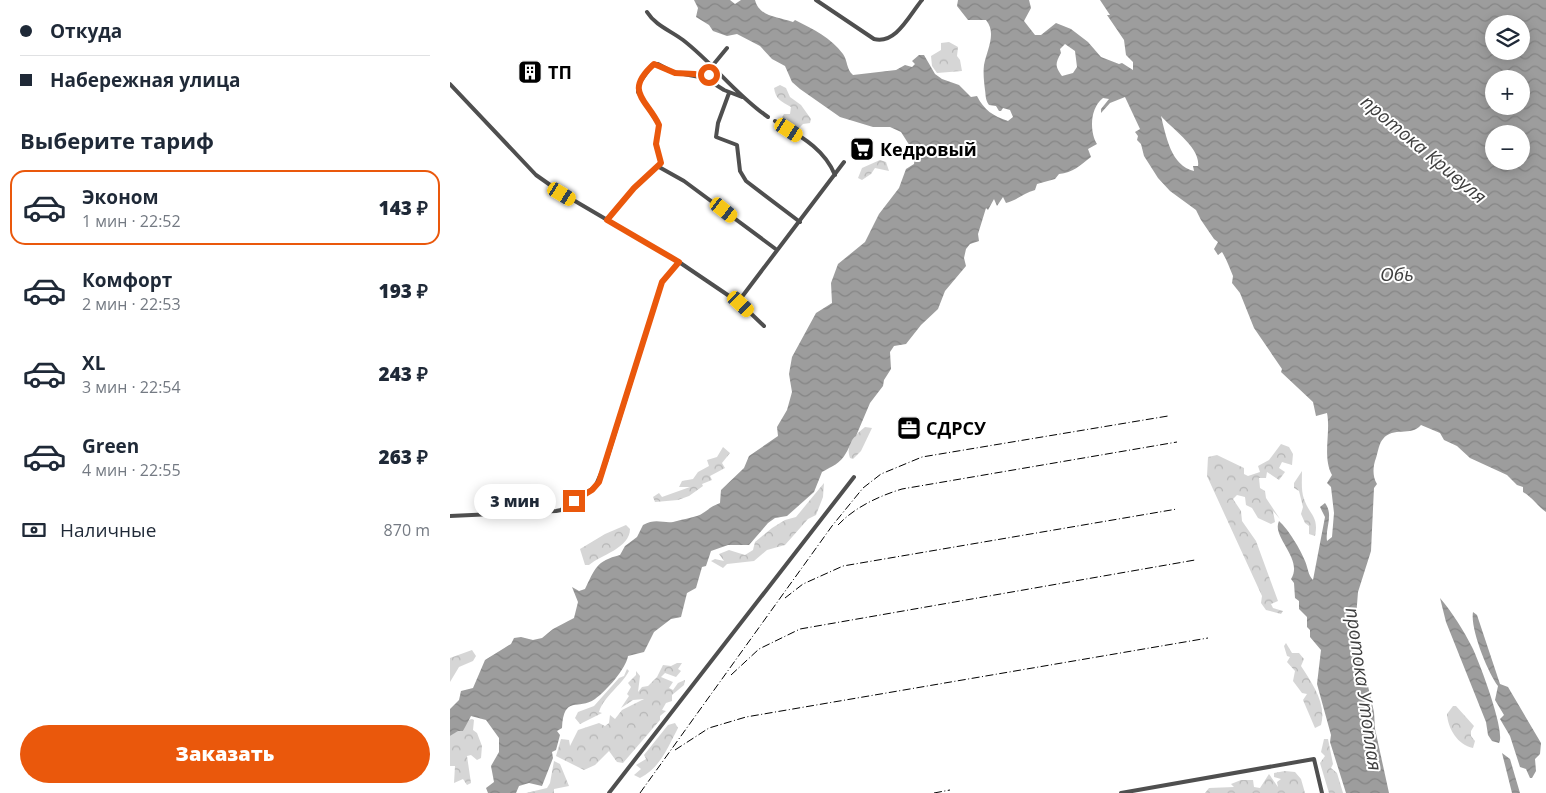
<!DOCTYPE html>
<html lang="ru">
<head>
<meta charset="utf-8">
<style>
	:root { --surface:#fff; --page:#f6f6f7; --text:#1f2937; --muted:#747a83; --line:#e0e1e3; --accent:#ea580c }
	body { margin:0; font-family:"Open Sans",sans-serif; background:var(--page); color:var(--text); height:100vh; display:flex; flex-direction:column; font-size:19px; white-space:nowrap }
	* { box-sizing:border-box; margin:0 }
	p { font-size:16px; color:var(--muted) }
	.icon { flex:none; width:28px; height:28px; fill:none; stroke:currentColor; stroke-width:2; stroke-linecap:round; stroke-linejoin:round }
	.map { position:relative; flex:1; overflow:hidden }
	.side { display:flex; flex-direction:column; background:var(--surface); width:450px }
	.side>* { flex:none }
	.guide { display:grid; align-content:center; height:110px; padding:0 20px; background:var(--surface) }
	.tools { position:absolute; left:1035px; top:15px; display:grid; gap:10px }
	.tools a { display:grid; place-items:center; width:45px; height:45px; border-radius:50%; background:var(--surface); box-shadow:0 2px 12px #0003; font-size:25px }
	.end { position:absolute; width:22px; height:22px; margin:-11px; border:6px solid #ea580c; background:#fff; box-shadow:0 0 0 2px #fff }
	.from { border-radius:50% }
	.bubble { position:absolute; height:35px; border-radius:18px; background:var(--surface); box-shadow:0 2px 12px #0003; font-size:16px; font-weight:800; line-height:35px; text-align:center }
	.car { position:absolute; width:15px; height:30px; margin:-15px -8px; border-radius:6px; box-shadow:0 0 4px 1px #0007; background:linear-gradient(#f5c518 24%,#345 0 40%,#f5c518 0 76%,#345 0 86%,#f5c518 0) }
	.guide b { display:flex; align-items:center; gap:18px; height:48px; font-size:19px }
	.guide b+b { border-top:1px solid var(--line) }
	.guide i { width:12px; height:12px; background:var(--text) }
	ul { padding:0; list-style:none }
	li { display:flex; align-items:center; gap:15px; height:75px; margin:0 10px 8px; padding:0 10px; border:2px solid transparent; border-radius:15px }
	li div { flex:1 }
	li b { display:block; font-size:19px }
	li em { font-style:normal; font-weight:800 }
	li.active { border-color:var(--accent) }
	li>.icon { width:45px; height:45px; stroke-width:1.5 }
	h2 { padding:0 20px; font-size:22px; line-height:60px }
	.pay { display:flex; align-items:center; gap:12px; height:55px; padding:0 20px; font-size:19px }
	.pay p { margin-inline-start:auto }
	.cta { display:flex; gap:10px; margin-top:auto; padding:10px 20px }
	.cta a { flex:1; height:58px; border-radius:30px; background:var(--accent); color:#fff; font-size:20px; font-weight:800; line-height:58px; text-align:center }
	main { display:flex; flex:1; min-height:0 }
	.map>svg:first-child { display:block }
	.forest { fill:url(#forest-crowns) }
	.water { fill:url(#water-waves); fill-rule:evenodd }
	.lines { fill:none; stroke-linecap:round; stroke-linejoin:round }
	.street { stroke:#4f4f4f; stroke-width:4 }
	.rail { stroke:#000; stroke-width:1; stroke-dasharray:8 2.5 1 2.5; stroke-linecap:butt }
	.route { stroke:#ea580c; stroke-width:6 }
	.labels { text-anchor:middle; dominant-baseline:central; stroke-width:4; stroke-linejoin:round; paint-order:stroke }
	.poi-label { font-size:18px; font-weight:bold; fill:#000; stroke:#fff; text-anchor:start }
	.water-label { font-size:19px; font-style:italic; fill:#3e3e3e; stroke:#fff }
</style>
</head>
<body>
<main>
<section class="side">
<div class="guide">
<b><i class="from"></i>Откуда</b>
<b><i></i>Набережная улица</b>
</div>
<h2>Выберите тариф</h2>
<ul>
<li class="active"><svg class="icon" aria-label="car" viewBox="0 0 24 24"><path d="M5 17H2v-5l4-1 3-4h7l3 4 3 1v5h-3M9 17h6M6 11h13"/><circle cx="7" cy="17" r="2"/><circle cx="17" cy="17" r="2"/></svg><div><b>Эконом</b><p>1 мин · 22:52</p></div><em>143 ₽</em></li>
<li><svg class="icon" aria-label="car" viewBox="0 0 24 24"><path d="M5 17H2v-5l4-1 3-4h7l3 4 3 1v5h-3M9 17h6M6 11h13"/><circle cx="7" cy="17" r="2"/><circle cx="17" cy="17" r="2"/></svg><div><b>Комфорт</b><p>2 мин · 22:53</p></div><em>193 ₽</em></li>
<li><svg class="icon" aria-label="car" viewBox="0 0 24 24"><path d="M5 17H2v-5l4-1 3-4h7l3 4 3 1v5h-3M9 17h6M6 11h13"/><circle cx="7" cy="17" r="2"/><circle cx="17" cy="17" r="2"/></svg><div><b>XL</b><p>3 мин · 22:54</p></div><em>243 ₽</em></li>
<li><svg class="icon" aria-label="car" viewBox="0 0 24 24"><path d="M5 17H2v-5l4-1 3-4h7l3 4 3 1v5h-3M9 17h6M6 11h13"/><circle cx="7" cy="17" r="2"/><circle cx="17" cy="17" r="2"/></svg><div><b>Green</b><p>4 мин · 22:55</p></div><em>263 ₽</em></li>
</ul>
<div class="pay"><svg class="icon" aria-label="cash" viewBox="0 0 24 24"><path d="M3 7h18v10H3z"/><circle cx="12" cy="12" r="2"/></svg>Наличные<p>870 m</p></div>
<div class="cta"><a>Заказать</a></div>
</section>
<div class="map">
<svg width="1096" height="793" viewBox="0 0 1096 793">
	<defs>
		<pattern id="forest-crowns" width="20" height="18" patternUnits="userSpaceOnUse" patternTransform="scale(1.25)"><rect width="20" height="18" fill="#d6d6d6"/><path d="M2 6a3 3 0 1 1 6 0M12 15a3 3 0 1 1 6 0" fill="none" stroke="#b6b6b6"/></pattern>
		<pattern id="water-waves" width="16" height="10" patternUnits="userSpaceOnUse" patternTransform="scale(1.25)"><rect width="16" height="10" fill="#9d9d9d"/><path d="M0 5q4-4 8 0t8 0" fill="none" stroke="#858585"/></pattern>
	</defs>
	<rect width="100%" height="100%" fill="#fff"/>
	<path class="forest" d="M499 42 508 47 507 56 510 60 512 71 487 73 482 66 481 56 491 50V43Z
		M330 85 336 88 340 97 351 105 361 119 360 123 353 124 346 131 330 121 334 114H340L341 107C331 101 326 100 324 88Z
		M430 160 436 162 439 171 425 168 421 174 412 180 408 178 412 168Z
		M415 427 422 428 411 451 403 459 400 458C395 444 405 435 415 427Z
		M831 444 839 447 843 454 842 465 832 462 829 468 835 472 829 480 817 472 816 478H809L810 488 815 491 816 498 830 519 823 511 825 522 821 524 808 518 802 508 796 505 795 497 787 495 783 499 791 511 792 521 806 541 828 601 821 604 823 608 833 611 831 614 816 610 811 603 812 596 757 476 758 457 767 455 794 468V474L798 476 810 472 808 466 819 460Z
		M273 447 280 453 272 463 275 468 260 476 262 480 252 484 253 486 239 496 228 500 205 502 203 497 209 493 212 497 240 487H229L232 481 243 479 248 472 259 466 257 460 267 457Z
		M852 471C852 480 851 491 854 499 860 516 869 516 865 536L859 534V526L855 523 851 514 853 507 849 491 844 488V483Z
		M374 483 373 497 366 515 358 519 335 545 317 550 304 561 277 564 273 568 261 561 265 559 274 561 269 554 279 550 295 555 303 550 305 542 322 528 335 520 346 517Z
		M176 525 180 529C180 548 151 555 139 565H135L130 549 155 534Z
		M836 643 842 653H849L854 659 851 666C862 683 877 704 871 725L865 728 853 700 857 694 852 693 843 681 845 671 837 662 840 657 837 656 834 646Z
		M22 650 26 656 23 661 9 667 0 682V658Z
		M227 663H232L228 669 231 671 226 677 215 673 211 677 223 682 219 688 223 690 228 683 235 680 234 685 222 695V701L216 703 212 710 216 711 210 716V720L173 763 167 762 159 751 145 765 134 770 106 756 111 739 119 740 120 746 128 730 149 723 155 726 159 723 160 715 165 719 172 710 194 699 183 700 171 708 179 696 177 694 181 687 178 683 186 675V671L190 676 188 692 192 687 198 686 207 677 213 665 221 666Z
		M177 669 179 671C171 686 154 696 149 712L152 713 130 724 125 718 128 712 144 706 169 678 174 676Z
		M1003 706H1006L1024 726 1021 731V736L1025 741 1023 748C1008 745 998 729 997 714Z
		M22 719 24 720 23 730 27 733 32 746 31 758 27 760 21 755 17 756 21 783 17 785 13 779 4 783 5 766H0V736L7 731H13L18 720Z
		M225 723 228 728C218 747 210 768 190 778L184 775 191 769 186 765 196 759 194 755 218 725Z
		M874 739H878L883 764 881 768 887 773 893 793H879L870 763 875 756 871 752Z
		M104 761 110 764 119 786 104 789V793H76L97 788 100 783Z
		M835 771 845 772 851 779 855 793H755L759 788 784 787 781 784 791 780H803L804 787 810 788 819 774 828 787 827 782 831 779 824 777V773Z"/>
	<path class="water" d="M244 0H280L285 4 291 0H305C309 17 329 17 343 22L345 20C365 30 380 37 393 54 398 61 396 69 403 75L446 70 455 65 462 67 465 64 462 61 469 55H474L485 74 492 79 509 85 521 97 527 96C534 110 543 116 558 121L563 117 560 110 553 108 551 111H549L546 106 539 105C535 99 536 96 535 90 534 81 533 74 534 65 537 50 547 33 536 20H518L507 6 508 0H579L581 8 574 21 585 35H591L606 23 621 29 638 42 651 57 669 64 672 63 683 70V62L676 55 674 40 657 15H660L650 0H1096V512C1087 506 1083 498 1073 492V487L1067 485 1057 475 1020 458 1007 446 994 440 990 433 971 425C961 437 943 426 933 439 929 443 928 452 926 458 923 466 922 476 927 484L924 488 921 551 908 592 905 630 924 712 925 729 939 793H896L880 742 881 735 867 684 871 650 860 637V630L857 627V617L849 609V601L845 598 844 583 841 579C854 559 821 537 829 521 838 529 851 550 855 561 858 568 858 575 863 580L875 517 870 507 875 503C884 515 875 528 877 541L882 537 884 513 881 487 877 483 882 475C872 456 881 433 877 413L866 416 863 402 831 372 832 369 804 328 790 293 782 283 783 276C779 267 777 260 772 252L768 255 764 249 768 242 764 239 751 220 746 210 720 191 708 178 694 156 691 144 687 140 688 136 685 132 690 129 675 97 660 103 651 113V109L659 99 653 98C639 109 640 133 647 144L638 149 641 157C630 165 623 173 609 174L605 179 587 184 585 190C574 193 567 200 556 203L553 197 547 206 544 199 538 210 536 208 528 234 529 241 520 244 516 249 514 258 516 266 495 291 488 309 471 325 456 344 444 346 440 352 441 369 434 380 433 386 420 403 406 436C401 439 400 447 396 453 390 464 382 466 372 472L364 492 337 516 325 518 318 523 299 545H278L261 551 256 566 252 567 246 588 237 593 231 617 221 619 204 632 194 652 178 656C176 669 156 691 145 699 128 711 114 694 112 728L107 731 110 735 106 750 102 752 103 758 92 786 79 783 69 786 66 793H38L36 788 44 782 41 766 49 752V738L36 720 21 716 13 731H8L0 736V709L9 700 11 691 23 688 35 660 61 644 64 638 71 637 83 640 92 638 103 629 124 618 128 602 122 587 129 591 135 589C145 569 146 561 170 555L175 546 187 537 193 525C207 517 215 525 227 521 233 519 248 517 253 513 259 509 262 506 270 503L271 490 294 468 299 456 328 436 327 427 337 410 342 392 339 374 342 357 366 313 382 303 381 283 388 264 415 242 429 214 449 188 456 169 464 164 465 154 451 132 440 127H423L390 117 350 89 342 82 335 66 322 59 310 46 287 34 277 36 263 31 259 25 246 17 248 8ZM1044 24H1071V51H1044ZM615 44 625 51 627 67 623 73 612 76C605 66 605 64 611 53L610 49ZM1044 79H1071V106H1044ZM711 116C721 128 751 148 748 166H743L744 171C721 166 716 136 711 116ZM1044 134H1071V161H1044Z
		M990 598C1002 612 1014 631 1022 647 1029 661 1056 732 1049 743L1042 741 1038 735 1036 722 996 622Z
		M1023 612 1027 615 1050 684 1058 687 1091 743 1090 754 1085 759 1086 771 1082 778H1080L1076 769 1070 767 1060 736 1050 719 1054 715 1045 700 1048 686C1038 673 1020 629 1023 612Z
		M1052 753 1060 759 1070 793H1062Z"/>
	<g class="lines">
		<path class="street" d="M366 0 424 39C446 45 460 14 472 0
			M197 12C205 25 221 31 233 40 264 64 286 95 318 117
			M255 78 262 73 263 65 277 48
			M0 84 86 175 113 194 229 262 291 304 314 326
			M279 93 268 123 266 137 287 145 290 171 296 181 350 222
			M325 121C350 136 374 148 385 175
			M209 167 234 181 327 250
			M157 219 184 188 211 163 206 144 209 125 188 92 190 82 202 65 208 64 223 72 255 78 274 90 292 97
			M288 302 394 162
			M0 516 106 511 111 510 145 487 156 462 212 282 229 262
			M159 793 404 477
			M671 793 864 759 872 793"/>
		<path class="rail" d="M388 525C405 507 429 496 452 489L727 442
			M335 598 353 584 393 566 727 509
			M281 675 309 649 350 629 745 560
			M225 750 259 728 296 717 758 638
			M190 793 382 526 413 488 431 474 472 457 718 416
			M484 793 500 790"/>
	</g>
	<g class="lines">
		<path class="route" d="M124 501 142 490 149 482 212 282 229 262 157 220 184 188 211 163 206 144 209 125C197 99 173 92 204 64L225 73 245 74 255 78 259 75"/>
	</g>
	<defs>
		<g id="building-square" transform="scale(1.25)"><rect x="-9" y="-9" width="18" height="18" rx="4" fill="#000" stroke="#fff"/><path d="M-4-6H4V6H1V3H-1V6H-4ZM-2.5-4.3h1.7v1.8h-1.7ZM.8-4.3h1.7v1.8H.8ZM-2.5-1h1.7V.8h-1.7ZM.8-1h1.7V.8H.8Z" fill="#fff"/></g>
		<g id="supermarket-square" transform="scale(1.25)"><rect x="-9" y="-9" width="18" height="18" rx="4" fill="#000" stroke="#fff"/><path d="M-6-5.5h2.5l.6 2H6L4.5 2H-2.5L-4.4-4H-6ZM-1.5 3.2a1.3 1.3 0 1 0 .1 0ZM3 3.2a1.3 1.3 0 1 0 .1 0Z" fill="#fff"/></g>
		<g id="office-square" transform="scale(1.25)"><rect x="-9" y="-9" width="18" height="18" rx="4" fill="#000" stroke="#fff"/><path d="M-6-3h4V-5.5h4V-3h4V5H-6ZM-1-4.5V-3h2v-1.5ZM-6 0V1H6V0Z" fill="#fff"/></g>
	</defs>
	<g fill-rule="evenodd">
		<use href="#building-square" x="80" y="72"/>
		<use href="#supermarket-square" x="412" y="149"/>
		<use href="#office-square" x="459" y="428"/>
	</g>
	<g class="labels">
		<g class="poi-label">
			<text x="98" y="72">ТП</text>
			<text x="430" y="149">Кедровый</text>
			<text x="476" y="428">СДРСУ</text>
		</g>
		<g class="water-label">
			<text transform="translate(974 149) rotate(40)">протока Кривуля</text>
			<text x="947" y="274">Обь</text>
			<text transform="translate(914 689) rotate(82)">протока Утоплая</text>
		</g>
	</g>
</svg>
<div class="tools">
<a><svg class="icon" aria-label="layers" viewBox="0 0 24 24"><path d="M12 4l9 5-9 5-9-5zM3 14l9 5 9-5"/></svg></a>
<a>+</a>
<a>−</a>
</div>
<i class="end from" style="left:259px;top:75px"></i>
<i class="end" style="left:124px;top:501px"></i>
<div class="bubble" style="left:24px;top:484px;width:82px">3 мин</div>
<i class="car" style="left:339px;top:130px;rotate:123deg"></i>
<i class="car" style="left:112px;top:194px;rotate:121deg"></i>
<i class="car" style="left:274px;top:210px;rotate:128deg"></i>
<i class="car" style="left:291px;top:304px;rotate:133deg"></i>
</div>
</main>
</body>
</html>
